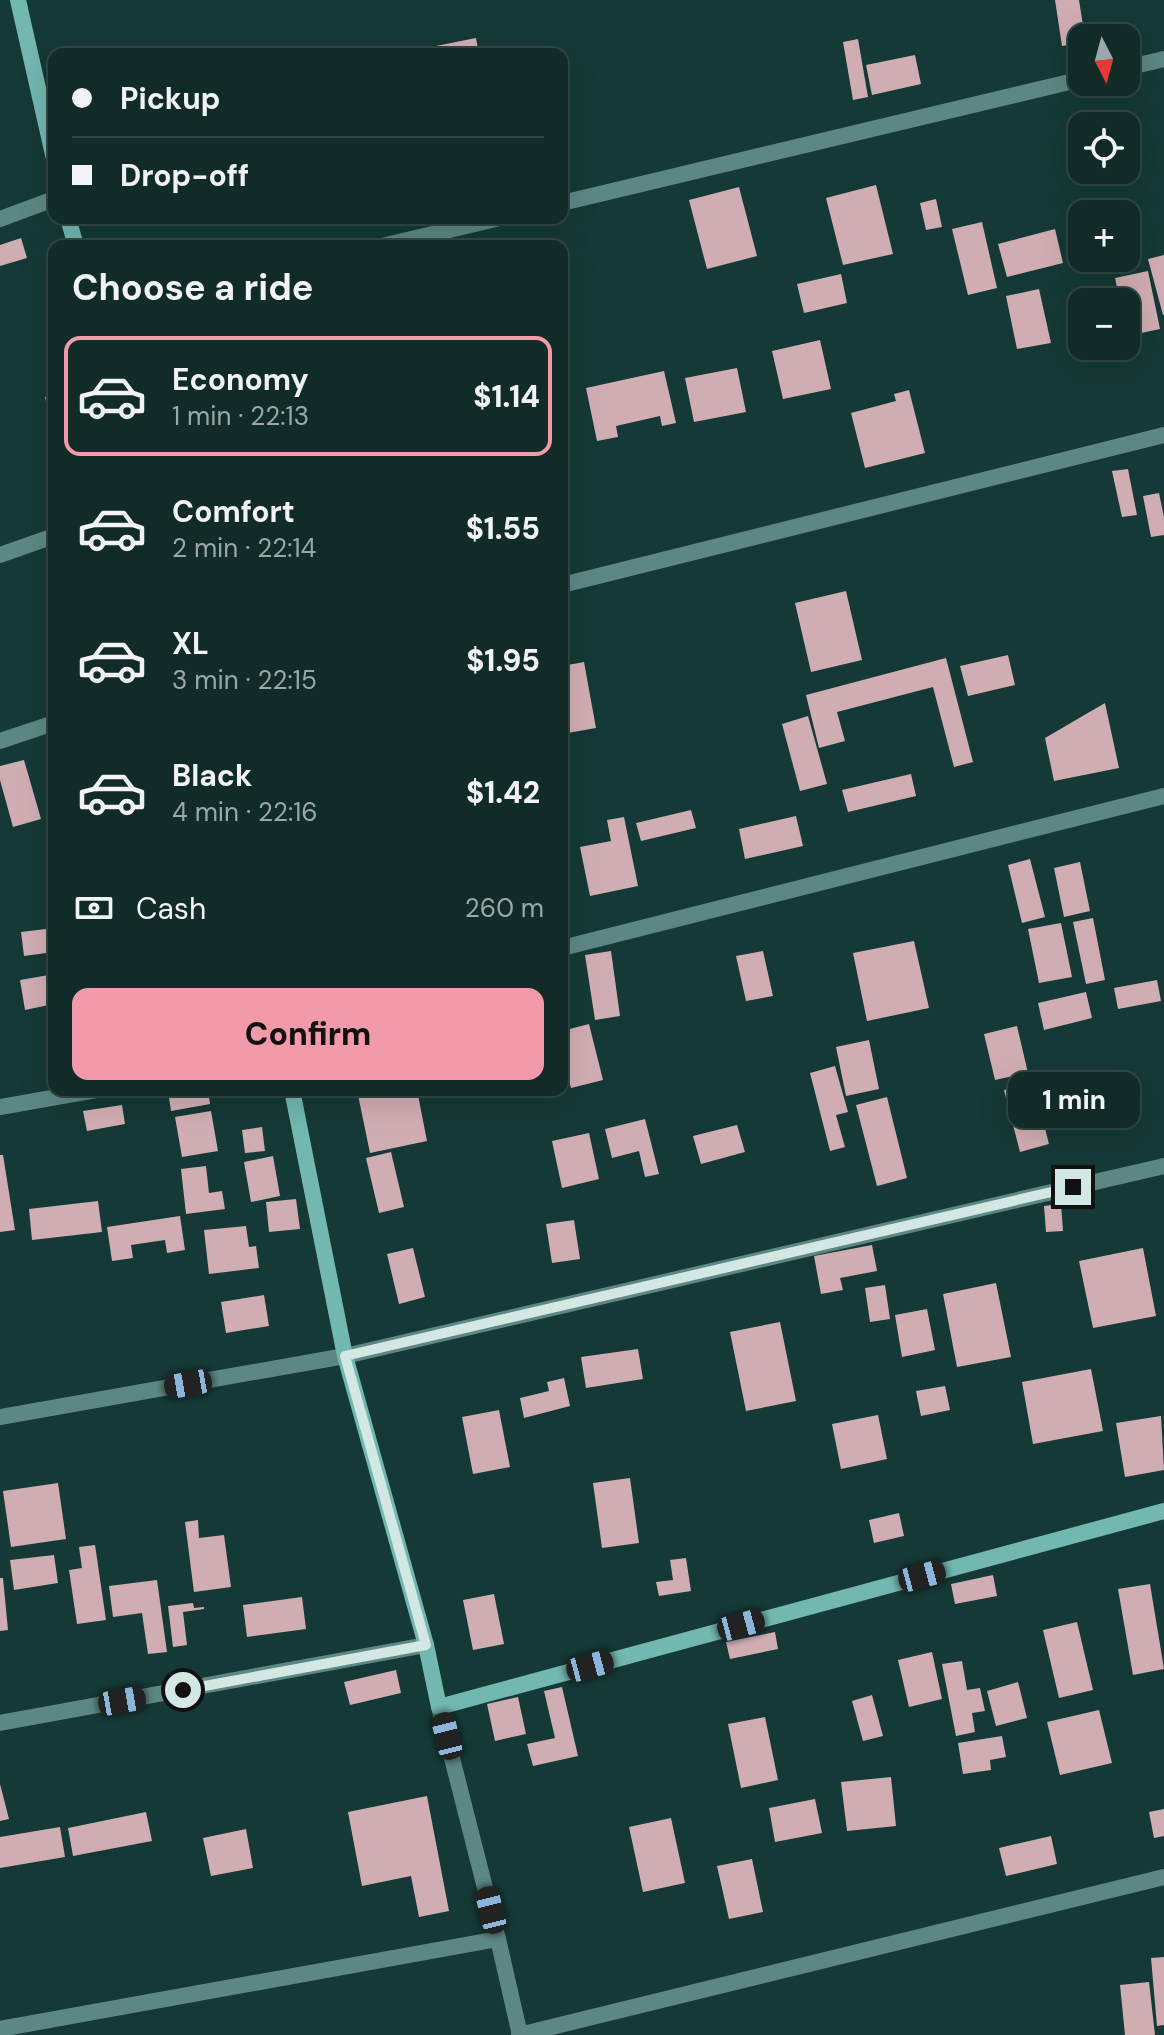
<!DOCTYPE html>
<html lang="en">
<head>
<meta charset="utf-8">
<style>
	:root { --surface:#102b28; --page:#1e3734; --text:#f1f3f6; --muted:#9ca7a8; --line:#304745; --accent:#f39aaa }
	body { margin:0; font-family:"DM Sans",sans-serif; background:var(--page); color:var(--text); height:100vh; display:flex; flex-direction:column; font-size:30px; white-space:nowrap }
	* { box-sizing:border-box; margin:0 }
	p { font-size:26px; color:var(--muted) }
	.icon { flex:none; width:44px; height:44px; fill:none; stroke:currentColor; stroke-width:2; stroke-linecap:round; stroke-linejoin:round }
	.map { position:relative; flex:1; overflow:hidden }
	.details { position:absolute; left:48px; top:240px; width:520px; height:856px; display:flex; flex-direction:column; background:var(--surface); border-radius:16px; box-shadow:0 8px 32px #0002,0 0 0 2px var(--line) }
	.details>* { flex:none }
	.top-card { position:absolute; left:48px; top:48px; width:520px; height:176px; border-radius:16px; box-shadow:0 8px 32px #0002,0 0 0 2px var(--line); display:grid; align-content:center; height:176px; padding:0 24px; background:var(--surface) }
	.needle { width:52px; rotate:174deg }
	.fabs { position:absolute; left:1068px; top:24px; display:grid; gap:16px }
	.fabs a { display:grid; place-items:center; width:72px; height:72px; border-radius:16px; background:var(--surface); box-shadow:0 8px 32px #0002,0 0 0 2px var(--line); font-size:40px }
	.end { position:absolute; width:36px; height:36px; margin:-18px; border:10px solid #d3e7e4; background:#111; box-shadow:0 0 0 4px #111 }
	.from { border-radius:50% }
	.bubble { position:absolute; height:56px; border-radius:16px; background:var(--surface); box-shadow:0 8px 32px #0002,0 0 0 2px var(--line); font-size:26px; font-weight:800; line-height:56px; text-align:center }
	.car { position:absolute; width:24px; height:48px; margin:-24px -12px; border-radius:10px; box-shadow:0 0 6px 2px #0007; background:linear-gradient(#222 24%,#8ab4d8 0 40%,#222 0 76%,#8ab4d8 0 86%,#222 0) }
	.top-card b { display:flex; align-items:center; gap:28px; height:76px; font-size:30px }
	.top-card b+b { border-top:2px solid var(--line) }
	.top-card i { width:20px; height:20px; background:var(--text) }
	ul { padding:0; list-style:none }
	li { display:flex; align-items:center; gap:24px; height:120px; margin:0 16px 12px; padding:0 8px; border:4px solid transparent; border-radius:16px }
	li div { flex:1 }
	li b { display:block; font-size:30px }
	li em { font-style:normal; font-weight:800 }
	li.active { border-color:var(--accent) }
	li>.icon { width:72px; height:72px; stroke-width:1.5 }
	h2 { padding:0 24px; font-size:36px; line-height:96px }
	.pay { display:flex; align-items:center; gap:20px; height:88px; padding:0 24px; font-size:30px }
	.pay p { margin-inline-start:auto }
	.cta { display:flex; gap:16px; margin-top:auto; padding:16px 24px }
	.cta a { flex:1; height:92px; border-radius:16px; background:var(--accent); color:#111; font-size:32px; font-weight:800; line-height:92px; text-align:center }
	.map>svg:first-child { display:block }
	.building { fill:#d0adb2 }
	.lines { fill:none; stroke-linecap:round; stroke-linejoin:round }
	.minor { stroke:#5d8783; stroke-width:16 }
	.tertiary { stroke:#5d8783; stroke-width:16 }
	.secondary { stroke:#72b7b0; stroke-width:16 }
	.route { stroke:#d3e7e4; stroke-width:10 }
</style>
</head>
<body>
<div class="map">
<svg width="1164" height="2035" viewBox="0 0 1164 2035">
	<rect width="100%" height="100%" fill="#153936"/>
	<path class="building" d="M1055 0H1079L1085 38H1082V43L1062 46Z
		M476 38 479 54H401V53Z
		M858 39 868 97 853 100 843 42Z
		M915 55 921 84 872 95 866 65Z
		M1082 153V170H1116L1117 178 1078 185 1073 154Z
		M876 185 893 254 843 265 826 198Z
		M739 187 757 256 707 269 689 200Z
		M936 199 942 227 926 230 920 203Z
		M982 222 997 288 968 295 952 229Z
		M1055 229 1063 263 1007 277 998 244Z
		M1126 230H1129L1133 246 1126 247Z
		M21 238 27 258 0 266V245Z
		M1082 241V258L1071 260 1067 244Z
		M1164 255V315H1163L1148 259Z
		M1148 271 1160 329 1127 336 1126 302H1120L1115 278Z
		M841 274 847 303 804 313 797 284Z
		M1039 289 1051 343 1017 349 1006 296Z
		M820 340 831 389 783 399 772 351Z
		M737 368 746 412 694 422 685 378Z
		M664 371 676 423 662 426 660 416 616 426 618 437 597 441 586 388Z
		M909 390 925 453 865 468 851 413 896 401 894 394Z
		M54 395V432H53L45 397Z
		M1128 469 1137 515 1122 517 1112 471Z
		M1159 493 1164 517V535L1151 537 1143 496Z
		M846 591 862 660 811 672 795 603Z
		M1008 655 1015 685 968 696 960 666Z
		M946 658 973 762 954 767 933 687 837 712 845 741 819 748 806 695Z
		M584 662 596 728 562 734V666Z
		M1105 703 1119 768 1054 781 1045 738Z
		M808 716 827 784 800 791 782 724Z
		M24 760 41 819 13 827 0 780V766Z
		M911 774 916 796 848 812 842 790Z
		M691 810 696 828 641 841 636 823Z
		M796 816 803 846 745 859 739 829Z
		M624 817 638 886 590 896 580 847 611 841 607 820Z
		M1030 859 1045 917 1022 923 1008 865Z
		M1080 862 1090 911 1064 917 1054 868Z
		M1093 918 1105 980 1086 984 1073 922Z
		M1061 923 1072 977 1039 983 1028 929Z
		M54 928V952L24 956 21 932Z
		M914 941 929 1008 867 1021 853 953Z
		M611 951 620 1016 595 1020 585 955Z
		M763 951 773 996 746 1001 736 956Z
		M49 975 54 1004 25 1010 20 980Z
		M1157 980 1161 1001 1118 1009 1114 988Z
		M1086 992 1092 1018 1044 1030 1038 1003Z
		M589 1024 603 1080 571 1088 562 1053V1031Z
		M1017 1026 1028 1073 995 1080 984 1034Z
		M869 1040 879 1089 846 1096 836 1047Z
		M835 1066 848 1112 836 1115 845 1147 830 1151 810 1073Z
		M1033 1082 1049 1144 1020 1152 1004 1090Z
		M176 1090H208L210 1104 171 1111 168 1091Z
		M357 1090H417L427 1141 370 1153Z
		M887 1097 907 1178 877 1186 856 1105Z
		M122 1105 125 1124 87 1131 83 1111Z
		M211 1111 218 1151 182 1157 175 1117Z
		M645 1119 659 1174 645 1177 639 1151 612 1158 605 1129Z
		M737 1125 745 1152 701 1164 693 1136Z
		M262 1127 265 1151 245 1153 242 1130Z
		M589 1133 599 1179 562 1188 552 1141Z
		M391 1152 404 1207 379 1213 366 1158Z
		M0 1155H3L15 1230 0 1232Z
		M273 1156 280 1196 251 1202 244 1162Z
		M206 1166 209 1193 222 1191 225 1209 186 1214 181 1169Z
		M296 1199 300 1229 269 1232 266 1202Z
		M98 1201 102 1232 32 1240 29 1209Z
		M1061 1204 1063 1231 1046 1232 1044 1206Z
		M180 1216 185 1250 167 1253 165 1240 131 1245 133 1258 112 1261 107 1227Z
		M574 1220 580 1259 552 1263 546 1224Z
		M246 1226 249 1247 256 1246 259 1268 209 1274 204 1230Z
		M872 1245 877 1271 840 1278 843 1290 821 1294 814 1256Z
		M413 1248 425 1297 399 1304 387 1254Z
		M1143 1248 1156 1316 1093 1328 1079 1261Z
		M996 1283 1011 1357 957 1367 943 1294Z
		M885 1285 890 1319 870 1322 865 1288Z
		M264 1295 269 1326 226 1333 221 1302Z
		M927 1309 935 1350 902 1357 895 1315Z
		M780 1322 796 1401 746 1411 730 1332Z
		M638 1349 643 1379 586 1388 581 1357Z
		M1091 1369 1103 1431 1033 1444 1022 1382Z
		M564 1378 570 1406 524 1418 520 1398 549 1391 547 1382Z
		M945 1386 950 1410 921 1416 916 1391Z
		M499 1410 510 1467 473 1474 462 1417Z
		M878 1415 887 1459 841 1469 832 1424Z
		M1161 1416 1164 1470 1125 1477 1116 1423Z
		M630 1478 639 1543 602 1548 593 1483Z
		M58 1483 66 1539 11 1547 3 1491Z
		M899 1513 904 1536 874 1543 869 1520Z
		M198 1520 199 1538 224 1535 231 1587 194 1592 185 1522Z
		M95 1545 106 1620 77 1624 69 1570 82 1568 79 1547Z
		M54 1555 58 1583 14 1590 10 1560Z
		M686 1558 691 1591 659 1596 656 1582 673 1580 670 1560Z
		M993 1575 997 1596 955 1604 951 1584Z
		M0 1578H3L8 1630 0 1631Z
		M157 1580 167 1652 148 1654 142 1613 113 1617 109 1586Z
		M1150 1584 1164 1669 1133 1675 1118 1589Z
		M494 1594 504 1644 473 1650 463 1600Z
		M302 1597 306 1629 247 1637 243 1605Z
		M193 1603 194 1608 204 1607V1609L183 1612 187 1645 173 1647 168 1606Z
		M1077 1622 1093 1690 1059 1698 1043 1630Z
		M775 1632 778 1649 730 1659 726 1642Z
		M932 1652 942 1699 909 1707 898 1660Z
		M962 1661 967 1690 980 1688 985 1711 972 1713 975 1732 956 1736 942 1664Z
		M396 1670 401 1693 350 1705 344 1682Z
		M1018 1682 1027 1718 996 1726 987 1691Z
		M562 1687 578 1756 533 1766 527 1744 555 1738 544 1691Z
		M872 1695 883 1736 863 1741 852 1701Z
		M518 1697 526 1734 495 1741 487 1704Z
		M1099 1710 1112 1763 1060 1775 1047 1722Z
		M765 1717 778 1780 741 1788 728 1724Z
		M1002 1736 1006 1757 990 1760 991 1770 963 1774 958 1743Z
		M891 1777 896 1826 847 1831 841 1782Z
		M0 1784 9 1819 0 1821Z
		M427 1796 449 1911 419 1917 411 1876 362 1886 348 1812Z
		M815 1799 822 1833 775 1842 769 1808Z
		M1164 1809V1836L1154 1838 1149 1812Z
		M146 1812 152 1841 73 1856 68 1828Z
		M671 1818 685 1883 643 1892 629 1827Z
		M60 1827 65 1857 0 1868V1837Z
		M246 1829 253 1868 211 1876 203 1838Z
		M1051 1836 1057 1864 1006 1876 999 1848Z
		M752 1859 763 1912 729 1919 717 1866Z
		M1164 1957V2025L1157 2026 1151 1958Z
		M1149 1982 1155 2035H1125L1120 1985Z"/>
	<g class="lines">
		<path class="minor" d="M1126 68 1164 59
			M562 203 1082 79
			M0 219 54 199
			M382 246 500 218
			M0 555 54 536
			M562 585 1164 435
			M0 741 54 723
			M562 948 1164 796
			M0 1107 96 1090
			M0 1417 345 1356 1164 1166
			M0 1723 426 1645
			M0 2029 498 1939
			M519 2035 1164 1877"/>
		<path class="tertiary" d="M439 1707 498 1939 520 2035"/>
		<path class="secondary" d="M18 0 54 159
			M68 218 76 246
			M292 1090 345 1356 426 1645 439 1707 1164 1511"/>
	</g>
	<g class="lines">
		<path class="route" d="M183 1690 426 1645 345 1356 1073 1187"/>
	</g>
</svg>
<div class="fabs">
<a><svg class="needle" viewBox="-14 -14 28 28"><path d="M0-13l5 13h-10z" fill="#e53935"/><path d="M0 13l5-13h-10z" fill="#9ca7a8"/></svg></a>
<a><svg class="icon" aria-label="locate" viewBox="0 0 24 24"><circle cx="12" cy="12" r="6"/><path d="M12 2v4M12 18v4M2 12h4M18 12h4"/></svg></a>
<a>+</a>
<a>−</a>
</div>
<i class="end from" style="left:183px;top:1690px"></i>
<i class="end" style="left:1073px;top:1187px"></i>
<div class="bubble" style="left:1008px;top:1072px;width:132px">1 min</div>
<i class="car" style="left:188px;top:1384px;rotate:260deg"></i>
<i class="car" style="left:922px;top:1576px;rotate:75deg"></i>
<i class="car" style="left:741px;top:1625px;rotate:75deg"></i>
<i class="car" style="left:590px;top:1666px;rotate:75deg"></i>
<i class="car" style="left:122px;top:1701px;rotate:80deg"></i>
<i class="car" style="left:447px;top:1736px;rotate:346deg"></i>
<i class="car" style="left:491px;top:1910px;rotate:346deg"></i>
<div class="top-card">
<b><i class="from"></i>Pickup</b>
<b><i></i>Drop-off</b>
</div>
<section class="details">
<h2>Choose a ride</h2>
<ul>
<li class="active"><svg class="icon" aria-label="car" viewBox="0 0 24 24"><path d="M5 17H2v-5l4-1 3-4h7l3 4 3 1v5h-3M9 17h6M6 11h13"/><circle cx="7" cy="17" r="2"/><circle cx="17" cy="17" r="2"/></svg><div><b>Economy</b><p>1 min · 22:13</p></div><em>$1.14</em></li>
<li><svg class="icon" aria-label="car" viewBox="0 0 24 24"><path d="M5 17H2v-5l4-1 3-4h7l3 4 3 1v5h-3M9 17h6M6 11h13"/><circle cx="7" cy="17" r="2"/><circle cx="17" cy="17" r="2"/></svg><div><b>Comfort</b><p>2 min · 22:14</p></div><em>$1.55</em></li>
<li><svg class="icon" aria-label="car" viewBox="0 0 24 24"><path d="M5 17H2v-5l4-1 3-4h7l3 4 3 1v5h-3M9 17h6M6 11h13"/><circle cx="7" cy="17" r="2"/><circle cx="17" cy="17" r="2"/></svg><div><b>XL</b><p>3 min · 22:15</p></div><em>$1.95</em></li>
<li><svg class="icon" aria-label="car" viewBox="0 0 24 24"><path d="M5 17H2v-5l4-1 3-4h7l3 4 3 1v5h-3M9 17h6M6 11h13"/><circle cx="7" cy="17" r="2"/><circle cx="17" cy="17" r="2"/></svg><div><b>Black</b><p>4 min · 22:16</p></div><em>$1.42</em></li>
</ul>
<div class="pay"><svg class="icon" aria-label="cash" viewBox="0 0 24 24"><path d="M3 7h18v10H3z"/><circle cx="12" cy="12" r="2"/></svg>Cash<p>260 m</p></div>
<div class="cta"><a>Confirm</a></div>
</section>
</div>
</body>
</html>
